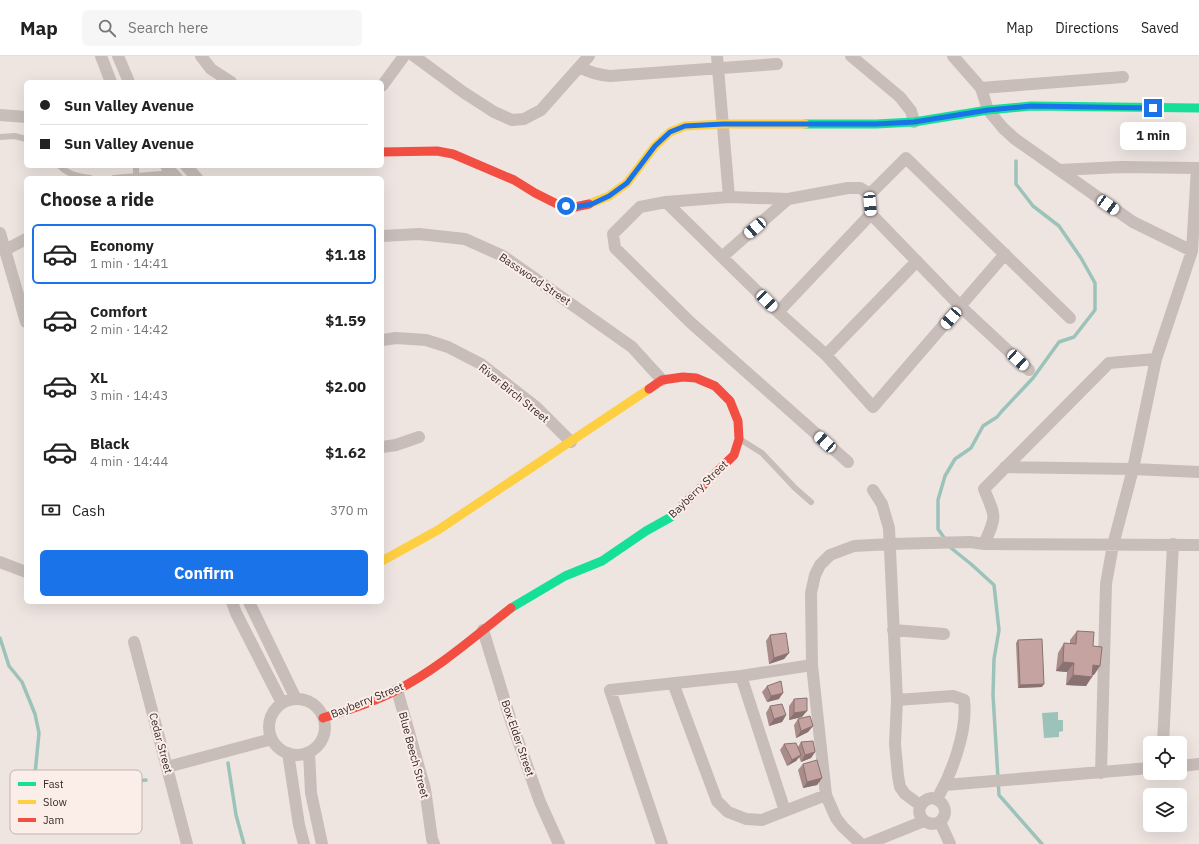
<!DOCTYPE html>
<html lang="en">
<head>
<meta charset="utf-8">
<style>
	:root { --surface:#fff; --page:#f6f6f6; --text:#222; --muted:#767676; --line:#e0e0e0; --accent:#1a73e8 }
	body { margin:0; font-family:"IBM Plex Sans",sans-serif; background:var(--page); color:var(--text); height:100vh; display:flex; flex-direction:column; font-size:15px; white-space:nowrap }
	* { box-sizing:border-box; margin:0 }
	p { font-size:13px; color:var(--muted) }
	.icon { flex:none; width:22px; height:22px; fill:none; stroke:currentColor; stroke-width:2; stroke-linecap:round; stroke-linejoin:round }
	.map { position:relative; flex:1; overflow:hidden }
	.sheet { position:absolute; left:24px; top:120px; width:360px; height:428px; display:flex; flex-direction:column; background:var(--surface); border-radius:6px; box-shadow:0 4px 16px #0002 }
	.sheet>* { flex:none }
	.top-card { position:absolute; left:24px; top:24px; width:360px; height:88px; border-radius:6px; box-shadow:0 4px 16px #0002; display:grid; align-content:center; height:88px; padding:0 16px; background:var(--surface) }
	.buttons { position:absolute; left:1143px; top:680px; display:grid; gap:8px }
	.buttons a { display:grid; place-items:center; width:44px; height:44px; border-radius:6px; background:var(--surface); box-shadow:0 4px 16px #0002; font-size:20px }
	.end { position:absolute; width:18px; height:18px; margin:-9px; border:5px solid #1a73e8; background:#fff; box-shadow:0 0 0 2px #fff }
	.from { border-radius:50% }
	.bubble { position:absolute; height:28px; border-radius:6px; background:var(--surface); box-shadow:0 4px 16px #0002; font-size:13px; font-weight:800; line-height:28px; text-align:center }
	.car { position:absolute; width:12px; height:24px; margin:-12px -6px; border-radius:5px; box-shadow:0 0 3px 1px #0007; background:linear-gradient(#fff 24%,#345 0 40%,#fff 0 76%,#345 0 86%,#fff 0) }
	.top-card b { display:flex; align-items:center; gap:14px; height:38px; font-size:15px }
	.top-card b+b { border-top:1px solid var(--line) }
	.top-card i { width:10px; height:10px; background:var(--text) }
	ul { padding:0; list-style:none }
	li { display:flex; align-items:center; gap:12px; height:60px; margin:0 8px 6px; padding:0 8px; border:2px solid transparent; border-radius:6px }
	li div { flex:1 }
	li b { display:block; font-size:15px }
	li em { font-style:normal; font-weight:800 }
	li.on { border-color:var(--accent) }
	li>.icon { width:36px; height:36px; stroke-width:1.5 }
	h2 { padding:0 16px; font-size:18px; line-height:48px }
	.pay { display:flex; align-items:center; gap:10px; height:44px; padding:0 16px; font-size:15px }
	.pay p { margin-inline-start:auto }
	.action { display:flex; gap:8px; margin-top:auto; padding:8px 16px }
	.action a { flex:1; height:46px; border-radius:6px; background:var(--accent); color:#fff; font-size:16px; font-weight:800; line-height:46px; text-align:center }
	header { display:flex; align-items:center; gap:24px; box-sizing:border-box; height:56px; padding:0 20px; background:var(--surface); border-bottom:1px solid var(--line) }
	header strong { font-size:19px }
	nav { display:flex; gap:22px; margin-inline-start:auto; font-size:14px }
	.search { width:280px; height:36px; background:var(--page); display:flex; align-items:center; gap:10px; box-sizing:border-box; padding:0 14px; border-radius:6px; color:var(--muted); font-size:15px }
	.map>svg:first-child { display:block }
	.water { fill:#9bc3ba }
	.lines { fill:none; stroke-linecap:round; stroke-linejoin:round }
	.stream { stroke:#9bc3ba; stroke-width:3.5 }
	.lane { stroke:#c8bdb9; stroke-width:6 }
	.street { stroke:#c8bdb9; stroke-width:12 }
	.fast { stroke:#16e098; stroke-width:9 }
	.slow { stroke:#ffcf43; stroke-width:9 }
	.jam { stroke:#f24e42; stroke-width:9 }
	.wall { fill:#a98c8a }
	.shaded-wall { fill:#897271 }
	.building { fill:#c4a3a1; stroke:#897271 }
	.route { stroke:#1a73e8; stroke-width:5 }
	.labels { text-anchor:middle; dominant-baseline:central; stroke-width:4; stroke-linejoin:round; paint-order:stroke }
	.street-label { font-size:11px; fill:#392927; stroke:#fbeee8 }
	.key { fill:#fbeee8; stroke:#c1b3ae; stroke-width:1 }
	.key-label { font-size:11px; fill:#392927 }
</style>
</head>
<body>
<header>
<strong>Map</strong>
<div class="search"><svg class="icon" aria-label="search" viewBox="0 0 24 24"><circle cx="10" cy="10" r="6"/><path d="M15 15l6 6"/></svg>Search here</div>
<nav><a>Map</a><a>Directions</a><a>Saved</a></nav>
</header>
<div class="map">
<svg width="1199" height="788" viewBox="0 0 1199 788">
	<rect width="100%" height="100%" fill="#eee5e1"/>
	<path class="water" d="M1058 656V664H1063V675L1059 676V681L1044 682 1042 657Z"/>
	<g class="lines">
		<path class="stream" d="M945 483 938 473V444L945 420 955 403 971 392 983 370 997 361 1002 355 1033 322 1059 286 1074 281 1095 254V227L1081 202 1059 170 1033 150 1016 128V105
			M949 489 951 492 971 508 994 529 999 574 994 603 993 639 999 739 1042 788
			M0 582 9 610 22 626 35 658 39 677 35 718 39 731 59 735 146 724
			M228 707 236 759 244 788"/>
		<path class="lane" d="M0 81 15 80 26 83
			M60 110C67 118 80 121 90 122
			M136 110V120
			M114 122 172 117
			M741 384 762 397 795 432 811 446"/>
		<path class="street" d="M101 0 111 26
			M118 0 129 26
			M201 0 211 13 231 26
			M414 0 463 36 494 56 512 64 524 63 541 54 589 0
			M717 0 729 141
			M851 0 900 41 911 55 914 66
			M953 0 981 32 988 54 1003 72 1015 83 1133 166 1192 195
			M580 11C590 17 599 19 610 20L777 8
			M382 30 404 0
			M981 32 1123 21
			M0 59 26 61
			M166 110 177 122
			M186 110 197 122
			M1059 114 1121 111 1197 112 1192 195 1156 303 1133 413 1113 489 1106 528 1101 717
			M666 146 778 256 826 299 873 351 1005 198
			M871 158 961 251 1029 314
			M0 177 26 266
			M382 180 419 178 465 183 503 200 632 291 662 324
			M5 194 26 183
			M722 201 788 143
			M778 256 871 158 870 138 906 102 1070 262
			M382 284 396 282 426 284 448 291 481 308 536 351 571 386
			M826 299 917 205
			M382 391 396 389 419 381
			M848 406 690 266 615 192 613 178 640 151 666 146 729 141 788 143 848 132H860L870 138
			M1005 411 1133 413 1199 416
			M873 434 882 448 889 472 897 644 895 688 898 720 900 731 905 738 920 749
			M984 488C997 459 996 462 984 433L1109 307 1156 303
			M0 506 26 516
			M232 546 236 557 282 647
			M249 546 296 643
			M483 574 510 662 540 746 559 788
			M893 574 944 578
			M134 586 187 788
			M741 620 785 755
			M673 627 717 745 728 756 746 763 762 764 826 739
			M397 634 425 733 432 783 434 788
			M269 671a28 28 0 1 1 56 0a28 28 0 1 1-56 0Z
			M897 644 953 640 964 644C968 674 952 717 937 743
			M1163 687 1173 488
			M309 696 311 737 322 788
			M288 697 299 769 304 788
			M1180 710 1199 708
			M167 711 272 683
			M945 729 1150 712
			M940 766 950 788
			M662 788 610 634 741 620 812 609
			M861 788 843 771 836 762 826 739 812 609 811 537 815 519 820 509 830 499 854 490 890 488 970 486 984 488 1199 489
			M867 788 924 765C944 777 955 747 932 742 920 744 915 756 924 765"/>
		<path class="fast" d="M805 68H876L914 66 988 54 1031 50 1199 52
			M511 552 565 520 602 505 646 475 671 461 682 450"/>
		<path class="slow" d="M589 148 609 140 627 127 655 90 670 76 685 70 723 68H805
			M382 505 438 474 649 333"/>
		<path class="jam" d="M382 96 437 95 453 98 514 124 535 137 557 148 575 151 589 148
			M649 333 662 324 683 321 696 322 715 330 730 345 738 365 739 383 734 399 682 450
			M323 662C348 654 374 646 397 634 438 613 474 581 511 552"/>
	</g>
	<path class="wall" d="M1077 575 1093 590 1094 619H1092L1086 630 1066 629 1067 616 1056 615 1058 597 1064 587 1070 588V584Z
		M770 579 789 597 784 603 769 608 766 585Z
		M1018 584 1042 631 1018 632 1016 587Z
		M767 630 779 643 767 646 762 636Z
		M794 643 802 661 789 664V650Z
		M770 650 786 659 782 666 769 670 766 657Z
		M798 663 813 670 808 676 796 682 794 669Z
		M801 686 815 696 811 702 801 706 799 701 796 705 787 710 780 694 784 688 798 691Z
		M803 708 822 722 817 729 803 732 798 714Z"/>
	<path class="shaded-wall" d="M789 597 784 603 769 608 774 602Z
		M1063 606 1074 607 1067 616 1056 615Z
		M1093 609 1100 610 1094 619H1087Z
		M1073 619 1092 621 1086 630 1066 629Z
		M1044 628 1042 631 1018 632 1020 629Z
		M783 637 779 643 767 646 771 640Z
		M807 655 802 661 789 664 794 657Z
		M786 659 782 666 769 670 774 663Z
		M813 670 808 676 796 682 801 675Z
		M815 696 811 702 801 706 805 699Z
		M801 699 796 705 787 710 792 704Z
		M822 722 817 729 803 732 807 726Z"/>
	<path class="building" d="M1077 575 1094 576 1093 590 1102 591 1100 610 1093 609 1092 621 1073 619 1074 607 1063 606 1064 587 1076 588Z
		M786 577 789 597 774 602 770 579Z
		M1042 583 1044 628 1020 629 1018 584Z
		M781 625 783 637 771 640 767 630Z
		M807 642V655L794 657V643Z
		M782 648 786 659 774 663 770 650Z
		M810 660 813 670 801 675 798 663Z
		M813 685 815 696 805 699 801 686Z
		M796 687 801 699 792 704 784 688Z
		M817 704 822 722 807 726 803 708Z"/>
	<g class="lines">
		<path class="route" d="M566 150 575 151 592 148 609 140 627 127 655 90 670 76 685 70 723 68H876L914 66 988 54 1031 50 1153 52"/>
	</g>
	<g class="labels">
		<g class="street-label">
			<text transform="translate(535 223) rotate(34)">Basswood Street</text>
			<text transform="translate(514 337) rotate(39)">River Birch Street</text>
			<text transform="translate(698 433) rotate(-44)">Bayberry Street</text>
			<text transform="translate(367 644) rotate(-22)">Bayberry Street</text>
			<text transform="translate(518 682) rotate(71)">Box Elder Street</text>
			<text transform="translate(161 687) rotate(75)">Cedar Street</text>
			<text transform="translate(414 699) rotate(75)">Blue Beech Street</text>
		</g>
	</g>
	<rect x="10" y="714" width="132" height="64" rx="6" class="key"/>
	<rect x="18" y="726" width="18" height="4" fill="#16e098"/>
	<rect x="18" y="744" width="18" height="4" fill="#ffcf43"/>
	<rect x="18" y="762" width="18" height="4" fill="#f24e42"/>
	<g class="key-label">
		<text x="43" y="732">Fast</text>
		<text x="43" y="750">Slow</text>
		<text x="43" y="768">Jam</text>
	</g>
</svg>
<div class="buttons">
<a><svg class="icon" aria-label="locate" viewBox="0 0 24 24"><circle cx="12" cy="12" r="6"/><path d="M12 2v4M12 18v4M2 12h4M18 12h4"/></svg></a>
<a><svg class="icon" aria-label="layers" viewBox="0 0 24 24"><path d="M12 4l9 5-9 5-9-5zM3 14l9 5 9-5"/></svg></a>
</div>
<i class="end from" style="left:566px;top:150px"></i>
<i class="end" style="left:1153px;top:52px"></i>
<div class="bubble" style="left:1120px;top:66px;width:66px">1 min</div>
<i class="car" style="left:870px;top:148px;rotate:175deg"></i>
<i class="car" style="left:1108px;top:149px;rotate:125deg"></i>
<i class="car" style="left:755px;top:172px;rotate:229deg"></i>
<i class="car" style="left:767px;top:245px;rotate:135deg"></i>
<i class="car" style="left:951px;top:262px;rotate:221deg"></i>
<i class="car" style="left:1018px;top:304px;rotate:133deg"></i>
<i class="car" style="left:825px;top:386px;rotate:312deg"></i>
<div class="top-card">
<b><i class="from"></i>Sun Valley Avenue</b>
<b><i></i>Sun Valley Avenue</b>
</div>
<section class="sheet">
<h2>Choose a ride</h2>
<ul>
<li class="on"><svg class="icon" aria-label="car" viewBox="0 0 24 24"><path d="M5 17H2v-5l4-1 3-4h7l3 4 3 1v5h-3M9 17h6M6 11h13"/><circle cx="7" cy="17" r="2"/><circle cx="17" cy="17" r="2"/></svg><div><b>Economy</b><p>1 min · 14:41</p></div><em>$1.18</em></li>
<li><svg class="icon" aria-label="car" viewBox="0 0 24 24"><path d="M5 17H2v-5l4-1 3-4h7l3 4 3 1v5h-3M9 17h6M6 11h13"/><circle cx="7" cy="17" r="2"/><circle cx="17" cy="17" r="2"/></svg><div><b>Comfort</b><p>2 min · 14:42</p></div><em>$1.59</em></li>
<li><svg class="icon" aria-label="car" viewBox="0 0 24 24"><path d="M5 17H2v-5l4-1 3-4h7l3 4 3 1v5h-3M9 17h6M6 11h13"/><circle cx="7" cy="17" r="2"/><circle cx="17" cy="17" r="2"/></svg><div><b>XL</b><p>3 min · 14:43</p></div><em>$2.00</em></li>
<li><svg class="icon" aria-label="car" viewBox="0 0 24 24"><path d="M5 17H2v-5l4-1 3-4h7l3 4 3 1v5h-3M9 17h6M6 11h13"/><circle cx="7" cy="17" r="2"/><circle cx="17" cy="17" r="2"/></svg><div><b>Black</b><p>4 min · 14:44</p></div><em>$1.62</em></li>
</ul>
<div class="pay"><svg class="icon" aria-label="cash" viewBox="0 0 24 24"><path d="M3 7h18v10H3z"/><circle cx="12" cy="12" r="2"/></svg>Cash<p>370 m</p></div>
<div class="action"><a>Confirm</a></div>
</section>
</div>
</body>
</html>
